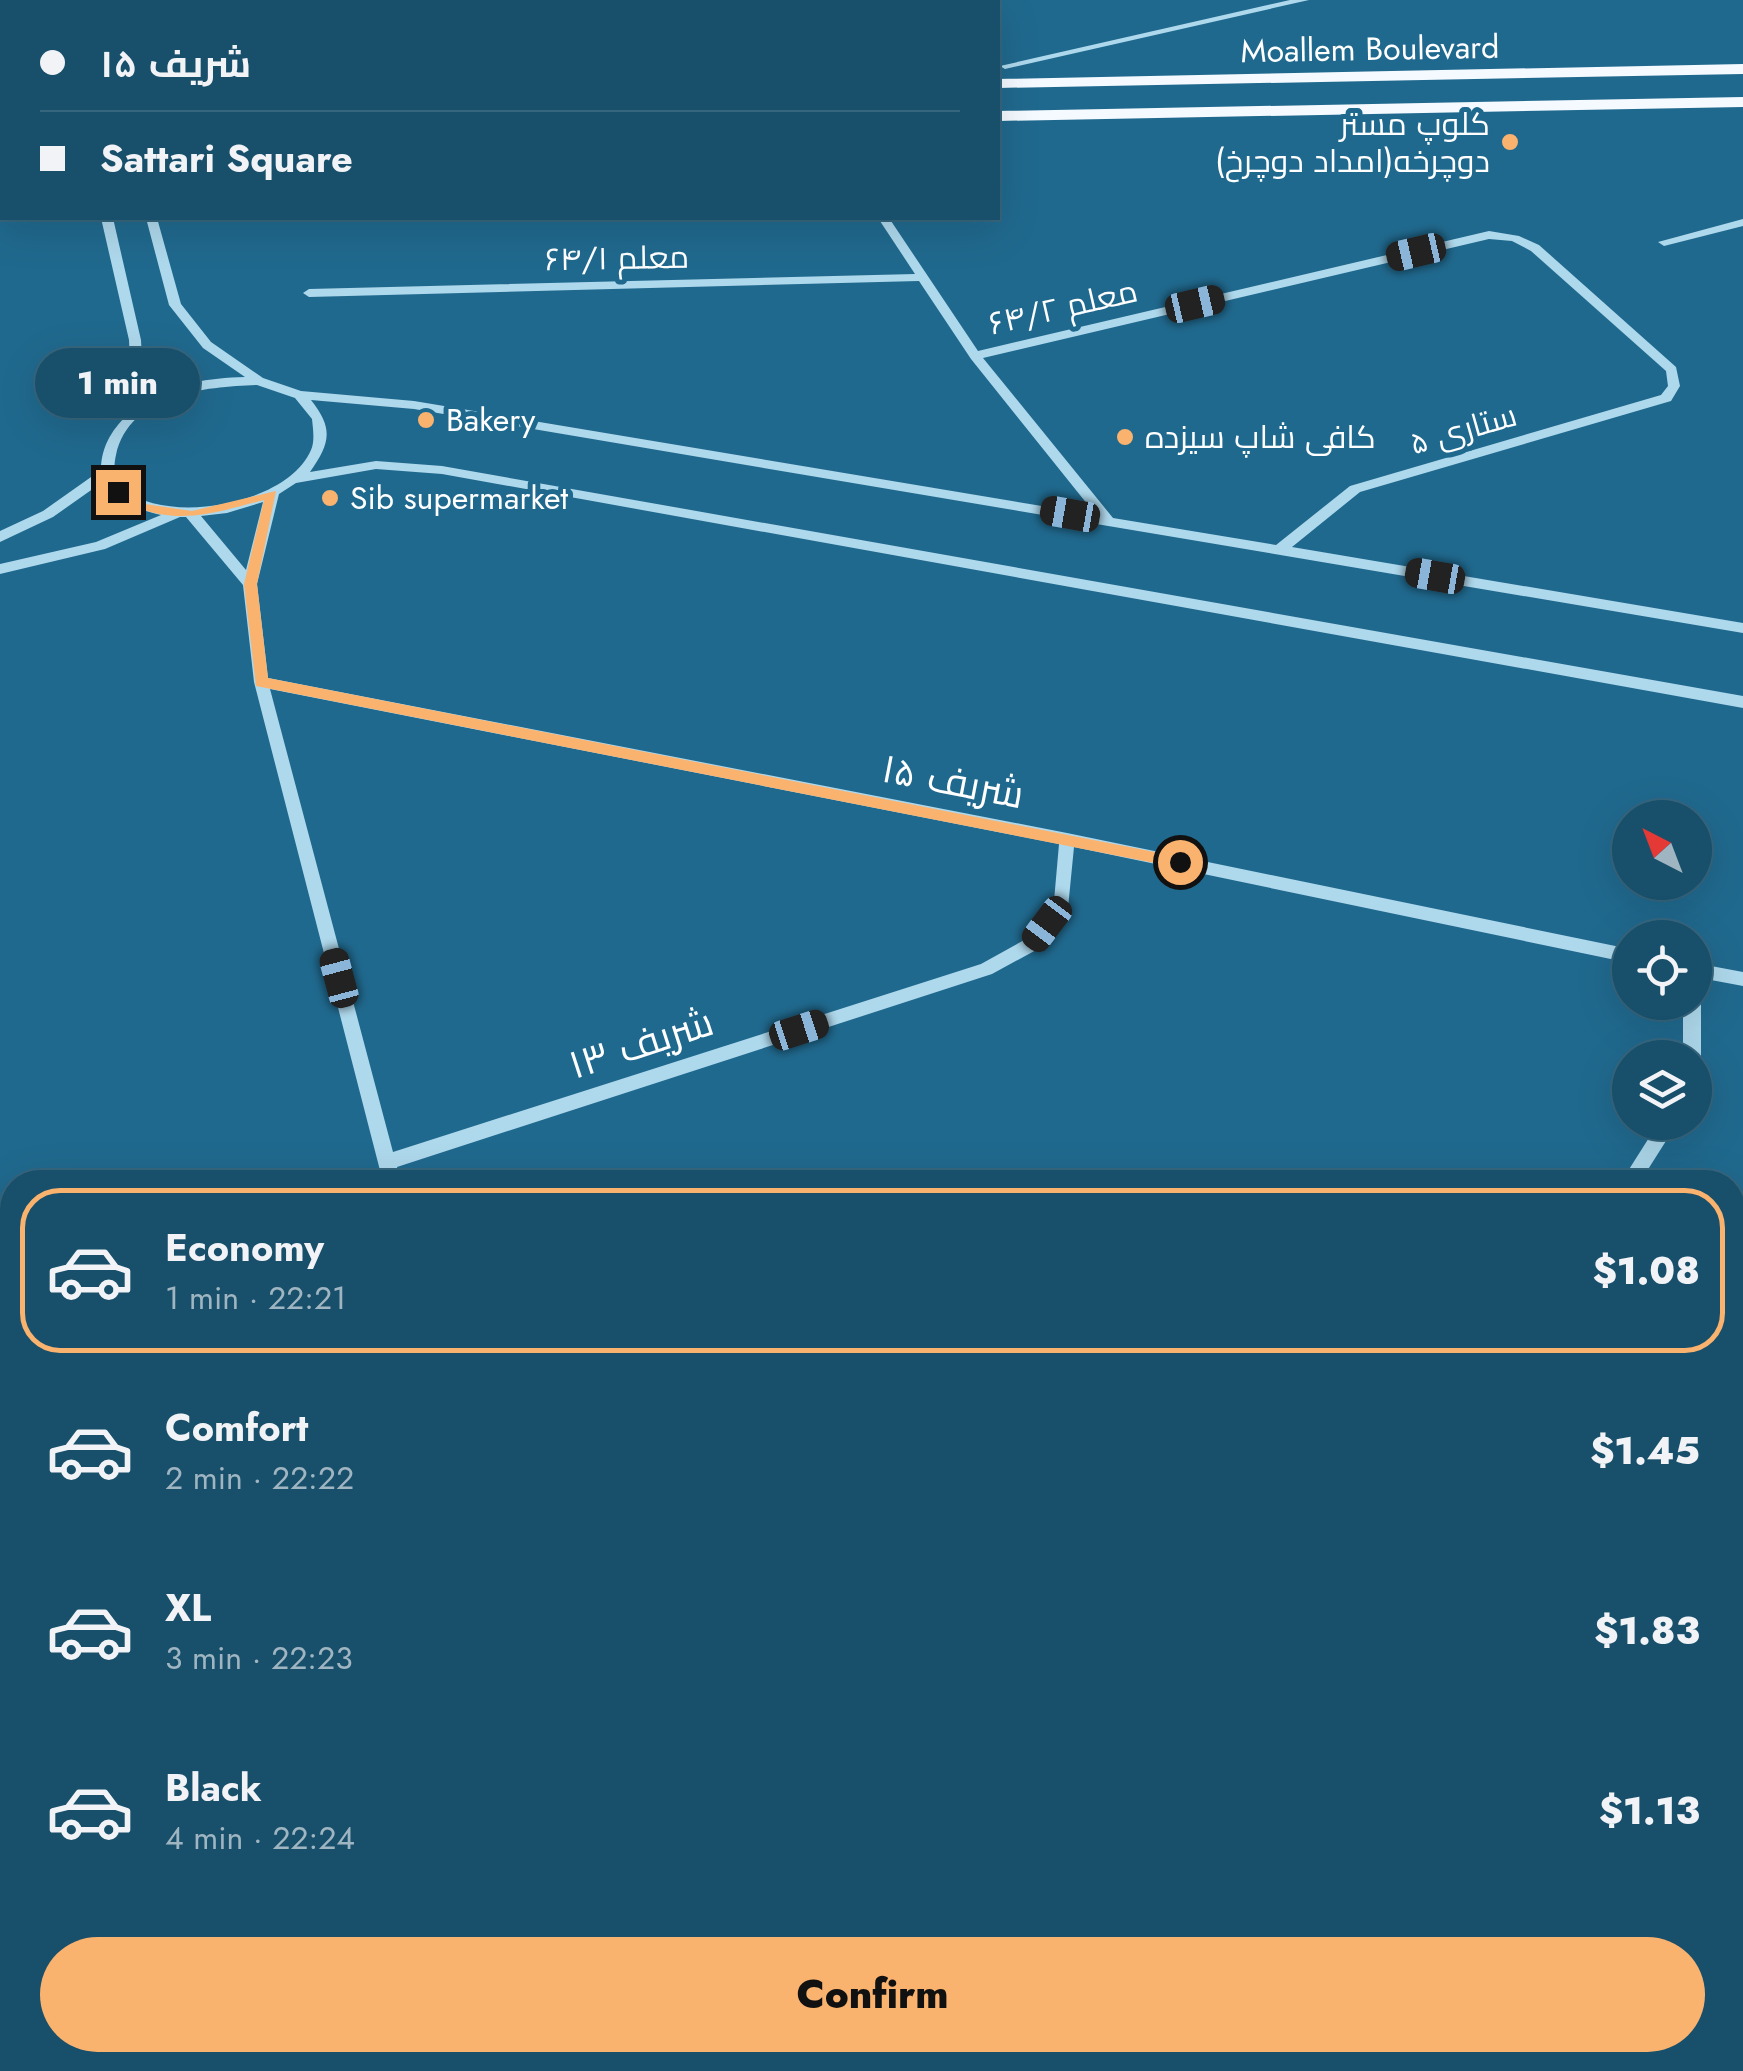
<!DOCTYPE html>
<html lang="en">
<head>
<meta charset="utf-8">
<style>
	:root { --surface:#184f6a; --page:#215670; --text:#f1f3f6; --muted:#9fb5c1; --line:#36667e; --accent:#fab26f }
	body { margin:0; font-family:Jost,Cairo,sans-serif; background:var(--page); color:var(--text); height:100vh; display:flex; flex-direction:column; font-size:38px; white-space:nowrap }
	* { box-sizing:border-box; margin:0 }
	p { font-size:32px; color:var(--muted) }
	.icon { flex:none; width:55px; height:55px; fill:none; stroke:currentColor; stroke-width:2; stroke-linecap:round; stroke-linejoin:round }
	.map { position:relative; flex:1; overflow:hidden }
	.drawer { position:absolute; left:0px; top:1170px; width:1745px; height:902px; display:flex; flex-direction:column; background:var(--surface); border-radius:40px 40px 0 0; box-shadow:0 10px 40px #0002,0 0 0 2px var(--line) }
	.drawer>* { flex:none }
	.guide { position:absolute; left:0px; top:0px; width:1000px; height:220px; box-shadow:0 10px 40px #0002,0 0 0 2px var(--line); display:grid; align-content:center; height:220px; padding:0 40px; background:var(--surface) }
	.needle { width:65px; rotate:318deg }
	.tools { position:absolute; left:1612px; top:800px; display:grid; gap:20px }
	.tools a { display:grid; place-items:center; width:100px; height:100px; border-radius:50%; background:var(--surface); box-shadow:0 10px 40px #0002,0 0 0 2px var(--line); font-size:50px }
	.end { position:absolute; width:45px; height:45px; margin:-22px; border:12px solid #fab26f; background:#111; box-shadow:0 0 0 5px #111 }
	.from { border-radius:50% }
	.bubble { position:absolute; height:70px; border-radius:35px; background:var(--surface); box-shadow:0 10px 40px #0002,0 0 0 2px var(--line); font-size:32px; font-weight:800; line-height:70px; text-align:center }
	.car { position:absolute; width:30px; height:60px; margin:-30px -15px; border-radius:12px; box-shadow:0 0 8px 2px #0007; background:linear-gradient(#222 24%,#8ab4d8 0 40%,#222 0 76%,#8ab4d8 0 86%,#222 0) }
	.guide b { display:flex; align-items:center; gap:35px; height:95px; font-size:38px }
	.guide b+b { border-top:2px solid var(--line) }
	.guide i { width:25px; height:25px; background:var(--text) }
	ul { padding:18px 0 0; list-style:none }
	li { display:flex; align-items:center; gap:30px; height:165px; margin:0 20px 15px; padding:0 20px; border:5px solid transparent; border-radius:40px }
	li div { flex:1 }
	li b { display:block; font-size:38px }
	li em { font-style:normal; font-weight:800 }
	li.on { border-color:var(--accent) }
	li>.icon { width:90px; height:90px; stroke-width:1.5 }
	.primary-button { display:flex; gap:20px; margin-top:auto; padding:20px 40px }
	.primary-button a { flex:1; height:115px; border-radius:60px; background:var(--accent); color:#111; font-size:40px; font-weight:800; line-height:115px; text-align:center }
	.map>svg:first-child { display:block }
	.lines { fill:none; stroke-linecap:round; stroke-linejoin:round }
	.minor { fill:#aed8ec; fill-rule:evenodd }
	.major { fill:#f4faff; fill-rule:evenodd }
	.route { fill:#fab26f }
	.poi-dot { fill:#fab26f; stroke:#20698e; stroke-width:4 }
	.labels { text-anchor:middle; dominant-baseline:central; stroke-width:10; stroke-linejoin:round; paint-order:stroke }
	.far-street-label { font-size:32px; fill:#fff; stroke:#20698e }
	.far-poi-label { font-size:32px; fill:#fff; stroke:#20698e; text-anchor:start }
	.street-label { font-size:40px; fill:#fff; stroke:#20698e }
</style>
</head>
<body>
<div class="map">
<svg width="1743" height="2071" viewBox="0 0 1743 2071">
	<rect width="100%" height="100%" fill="#20698e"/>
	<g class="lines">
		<path class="minor" d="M735 0H745L746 2H736Z
			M1290 0H1309L1005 69 1000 66Z
			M101 218H113L141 340 144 402C176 383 208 378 245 377L203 348 169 305 146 218H157L181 304 211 342 263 378 301 391 414 401 1096 515 971 359 919 281 309 297 303 293 309 289 915 274 878 218H889L978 351 1489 231 1519 236 1539 245 1676 367 1680 386 1671 401 1360 492 1292 547 1743 623V633L414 409 311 400C334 429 330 443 310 472L376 461 442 466 1743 696V708L442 474 376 469 296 483 279 494 257 584 268 678 1067 833 1630 949V963L1074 847 1068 908 1038 949 992 974 397 1167 401 1182H383L254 682 243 585 186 517H180L105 549 0 574V564L96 542 161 515C138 509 116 504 104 481L53 517 0 542V531L43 511 101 470C101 446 113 427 132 411L129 340ZM1489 239 1512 241 1531 251 1666 371 1668 386 1661 395 1350 486 1276 545 1113 518 983 358ZM257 385 295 398 312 419C313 429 315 441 311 450 287 505 169 525 125 490 114 482 113 467 116 455 130 393 206 387 257 385ZM263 502 246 570 201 516 227 513ZM270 689 1059 844 1054 901 1026 939 981 964 393 1152Z
			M1743 219V226L1664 246 1658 242Z
			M1695 963 1743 972V986L1695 977Z
			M1695 996 1701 1002V1058L1695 1064V1058H1683V1002H1695Z
			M1659 1122H1678L1640 1182H1621Z
			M1732 1568 1743 1576V1605L1732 1598Z
			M1743 1873V1898L1732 1903V1878Z
			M584 2060H608L611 2071H587Z
			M1357 2060H1396L1393 2069 1388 2071H1349L1352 2062Z"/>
		<path class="major" d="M52 0H66L67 2H53Z
			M102 0H116L117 2H103Z
			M1743 64V74L998 88V79Z
			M0 83 2 84V93H0Z
			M1743 97V107L998 121V111Z
			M0 108H2V118H0Z
			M0 141H2V151H0Z"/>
	</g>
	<path class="route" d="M118 488 145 504 192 511 276 491 257 584 268 678 1180 857 1187 862 1180 868 256 686 244 584 264 500C207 515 167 529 114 495L112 492Z"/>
	<g class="poi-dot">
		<circle cx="1510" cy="142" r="10"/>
		<circle cx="426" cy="420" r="10"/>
		<circle cx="1125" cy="437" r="10"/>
		<circle cx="330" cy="498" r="10"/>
	</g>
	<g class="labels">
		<g class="far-street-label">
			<text transform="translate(1370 49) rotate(-1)">Moallem Boulevard</text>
			<text transform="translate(617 258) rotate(-1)">معلم ۶۴/۱</text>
			<text transform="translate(1063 307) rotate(-13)">معلم ۶۴/۲</text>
			<text transform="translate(1463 429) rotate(-16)">ستاری ۵</text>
		</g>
		<g class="far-poi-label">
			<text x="1490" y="124" text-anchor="end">کلوپ مستر<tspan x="1490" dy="37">دوچرخه(امداد دوچرخ)</tspan></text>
			<text x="446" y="420">Bakery</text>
			<text x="1145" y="437">کافی شاپ سیزده</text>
			<text x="350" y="498">Sib supermarket</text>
		</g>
		<g class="street-label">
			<text transform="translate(953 781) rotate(11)">شریف ۱۵</text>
			<text transform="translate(641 1043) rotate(-18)">شریف ۱۳</text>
		</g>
	</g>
</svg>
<div class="tools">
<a><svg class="needle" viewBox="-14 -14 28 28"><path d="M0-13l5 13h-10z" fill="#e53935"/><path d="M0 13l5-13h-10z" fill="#9fb5c1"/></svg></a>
<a><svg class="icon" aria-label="locate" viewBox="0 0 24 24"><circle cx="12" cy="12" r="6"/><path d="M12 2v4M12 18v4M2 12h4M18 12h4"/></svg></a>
<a><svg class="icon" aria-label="layers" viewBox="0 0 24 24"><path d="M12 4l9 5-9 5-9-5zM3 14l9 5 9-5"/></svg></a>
</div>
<i class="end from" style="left:1180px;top:862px"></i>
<i class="end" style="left:118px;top:492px"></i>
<div class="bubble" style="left:35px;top:348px;width:165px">1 min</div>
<i class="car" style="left:1416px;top:252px;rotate:257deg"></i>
<i class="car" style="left:1195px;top:304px;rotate:77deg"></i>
<i class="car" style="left:1070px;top:514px;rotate:280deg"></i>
<i class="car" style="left:1435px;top:576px;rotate:280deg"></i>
<i class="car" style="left:1047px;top:924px;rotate:217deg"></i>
<i class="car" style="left:339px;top:978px;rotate:345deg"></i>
<i class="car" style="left:799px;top:1030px;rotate:72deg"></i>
<div class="guide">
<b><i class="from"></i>شریف ۱۵</b>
<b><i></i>Sattari Square</b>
</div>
<section class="drawer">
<ul>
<li class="on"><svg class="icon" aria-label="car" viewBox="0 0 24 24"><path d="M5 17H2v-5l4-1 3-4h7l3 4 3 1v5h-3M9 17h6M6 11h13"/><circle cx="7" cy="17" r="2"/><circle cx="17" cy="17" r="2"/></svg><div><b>Economy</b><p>1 min · 22:21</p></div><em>$1.08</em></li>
<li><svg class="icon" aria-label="car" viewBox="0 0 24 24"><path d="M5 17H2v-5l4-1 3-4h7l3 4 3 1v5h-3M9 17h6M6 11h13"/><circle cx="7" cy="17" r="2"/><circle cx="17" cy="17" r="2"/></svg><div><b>Comfort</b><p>2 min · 22:22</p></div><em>$1.45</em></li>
<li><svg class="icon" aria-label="car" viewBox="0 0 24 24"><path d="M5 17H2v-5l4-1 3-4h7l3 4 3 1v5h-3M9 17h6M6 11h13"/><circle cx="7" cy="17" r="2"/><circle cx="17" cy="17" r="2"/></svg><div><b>XL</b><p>3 min · 22:23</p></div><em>$1.83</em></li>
<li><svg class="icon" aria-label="car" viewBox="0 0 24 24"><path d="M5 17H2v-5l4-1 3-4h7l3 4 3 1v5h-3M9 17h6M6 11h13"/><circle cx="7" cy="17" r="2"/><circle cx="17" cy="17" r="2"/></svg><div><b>Black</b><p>4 min · 22:24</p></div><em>$1.13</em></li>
</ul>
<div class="primary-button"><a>Confirm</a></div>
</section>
</div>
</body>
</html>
